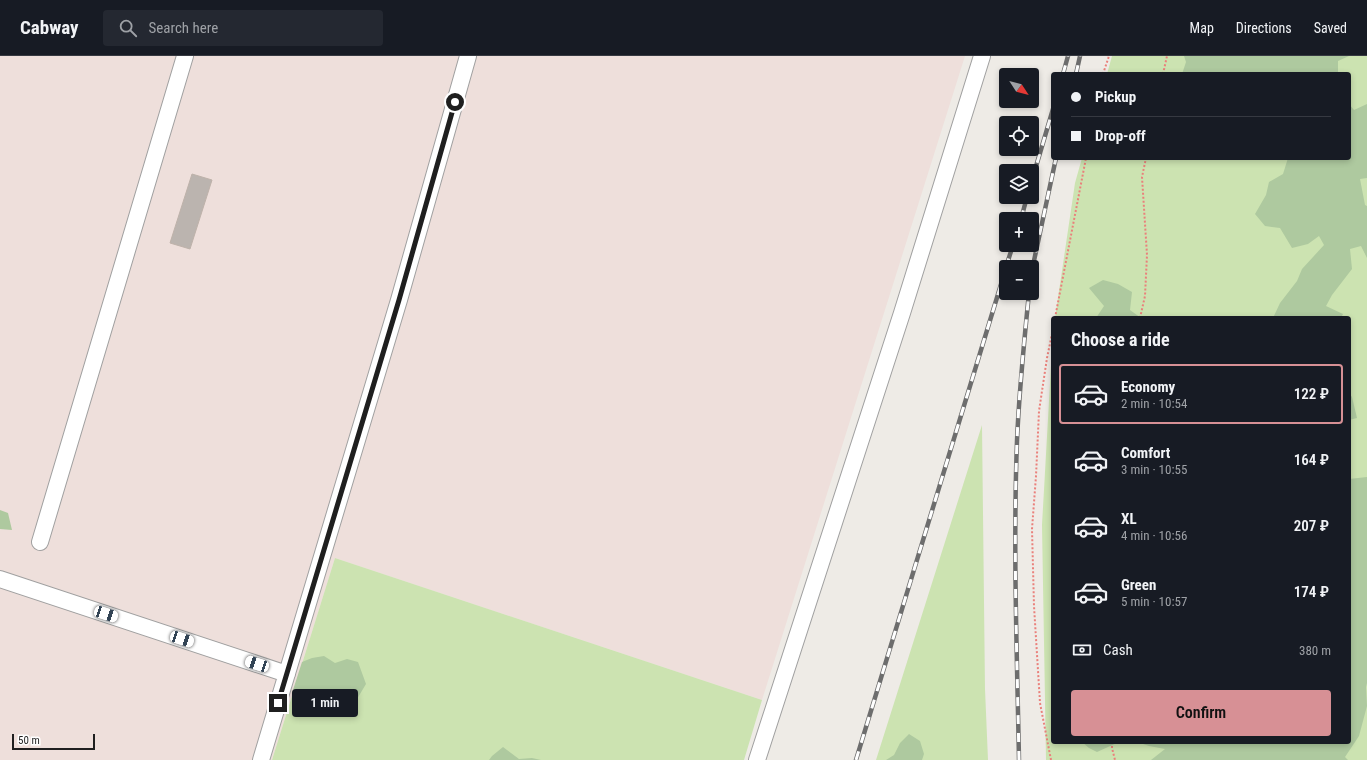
<!DOCTYPE html>
<html lang="en">
<head>
<meta charset="utf-8">
<style>
	:root { --surface:#171b24; --page:#242831; --text:#f1f3f6; --muted:#9ea1a6; --line:#363941; --accent:#d79095 }
	body { margin:0; font-family:"Roboto Condensed",sans-serif; background:var(--page); color:var(--text); height:100vh; display:flex; flex-direction:column; font-size:15px; white-space:nowrap }
	* { box-sizing:border-box; margin:0 }
	p { font-size:13px; color:var(--muted) }
	.icon { flex:none; width:22px; height:22px; fill:none; stroke:currentColor; stroke-width:2; stroke-linecap:round; stroke-linejoin:round }
	.map { position:relative; flex:1; overflow:hidden }
	.side { position:absolute; left:1051px; top:260px; width:300px; height:428px; display:flex; flex-direction:column; background:var(--surface); border-radius:4px; box-shadow:0 2px 6px #0003 }
	.side>* { flex:none }
	.banner { position:absolute; left:1051px; top:16px; width:300px; height:88px; border-radius:4px; box-shadow:0 2px 6px #0003; display:grid; align-content:center; height:88px; padding:0 20px; background:var(--surface) }
	.needle { width:26px; rotate:126deg }
	.tools { position:absolute; left:999px; top:12px; display:grid; gap:8px }
	.tools a { display:grid; place-items:center; width:40px; height:40px; border-radius:4px; background:var(--surface); box-shadow:0 2px 6px #0003; font-size:20px }
	.scale { position:absolute; left:12px; bottom:10px; width:83px; box-sizing:border-box; padding-left:4px; border:2px solid #1f1f1f; border-top:0; font-size:11px; line-height:14px; white-space:nowrap; color:#1f1f1f; -webkit-text-stroke:3px #fff; paint-order:stroke }
	.end { position:absolute; width:18px; height:18px; margin:-9px; border:5px solid #1f1f1f; background:#fff; box-shadow:0 0 0 2px #fff }
	.from { border-radius:50% }
	.bubble { position:absolute; height:28px; border-radius:4px; background:var(--surface); box-shadow:0 2px 6px #0003; font-size:13px; font-weight:600; line-height:28px; text-align:center }
	.car { position:absolute; width:12px; height:24px; margin:-12px -6px; border-radius:5px; box-shadow:0 0 3px 1px #0007; background:linear-gradient(#fff 24%,#345 0 40%,#fff 0 76%,#345 0 86%,#fff 0) }
	.banner b { display:flex; align-items:center; gap:14px; height:38px; font-size:15px }
	.banner b+b { border-top:1px solid var(--line) }
	.banner i { width:10px; height:10px; background:var(--text) }
	ul { padding:0; list-style:none }
	li { display:flex; align-items:center; gap:12px; height:60px; margin:0 8px 6px; padding:0 12px; border:2px solid transparent; border-radius:4px }
	li div { flex:1 }
	li b { display:block; font-size:15px }
	li em { font-style:normal; font-weight:600 }
	li.active { border-color:var(--accent) }
	li>.icon { width:36px; height:36px; stroke-width:1.5 }
	h2 { padding:0 20px; font-size:18px; line-height:48px }
	.pay { display:flex; align-items:center; gap:10px; height:44px; padding:0 20px; font-size:15px }
	.pay p { margin-inline-start:auto }
	.cta { display:flex; gap:8px; margin-top:auto; padding:8px 20px }
	.cta a { flex:1; height:46px; border-radius:4px; background:var(--accent); color:#111; font-size:16px; font-weight:600; line-height:46px; text-align:center }
	header { display:flex; align-items:center; gap:24px; box-sizing:border-box; height:56px; padding:0 20px; background:var(--surface); border-bottom:1px solid var(--line) }
	header strong { font-size:19px }
	nav { display:flex; gap:22px; margin-inline-start:auto; font-size:14px }
	.search { width:280px; height:36px; background:var(--page); display:flex; align-items:center; gap:10px; box-sizing:border-box; padding:0 14px; border-radius:4px; color:var(--muted); font-size:15px }
	.map>svg:first-child { display:block }
	.military { fill:#eedfdb }
	.grass { fill:#cce3b1 }
	.forest { fill:#aec99f }
	.building { fill:#bbb4af; stroke:#beb2aa }
	.lines { fill:none; stroke-linecap:round; stroke-linejoin:round }
	.minor-casing { stroke:#a0a0a0; stroke-width:18 }
	.path { stroke:#ea807b; stroke-width:2; stroke-dasharray:2 2; stroke-linecap:butt }
	.minor { stroke:#fff; stroke-width:16 }
	.rail-casing { stroke:#6d6d6d; stroke-width:4.5 }
	.rail { stroke:#fff; stroke-width:3; stroke-dasharray:9; stroke-linecap:butt }
	.route { stroke:#1f1f1f; stroke-width:5 }
</style>
</head>
<body>
<header>
<strong>Cabway</strong>
<div class="search"><svg class="icon" aria-label="search" viewBox="0 0 24 24"><circle cx="10" cy="10" r="6"/><path d="M15 15l6 6"/></svg>Search here</div>
<nav><a>Map</a><a>Directions</a><a>Saved</a></nav>
</header>
<div class="map">
<svg width="1367" height="704" viewBox="0 0 1367 704">
	<rect width="100%" height="100%" fill="#eeebe6"/>
	<path class="military" d="M0 0H965L762 644 335 502 272 704H0Z"/>
	<path class="grass" d="M1112 0H1367V704H1046L1042 469 1053 274V686H1349V262H1055L1075 127 1082 102H1349V18H1107Z
		M982 369 985 633 988 704H876Z
		M335 502 762 644 744 704H272Z"/>
	<path class="forest" d="M1184 0H1349L1338 5V18H1182L1186 6Z
		M1349 48 1354 54 1367 48V122L1360 123 1365 149 1367 150V202L1361 190 1350 193 1352 213 1332 239 1326 250 1343 258 1341 262H1273L1280 247 1297 225 1302 213 1324 189 1319 180 1308 188 1292 192 1280 172 1265 170 1255 158 1266 139 1269 126 1283 118 1288 102H1349Z
		M1103 224 1118 228 1132 236 1130 254 1141 262H1096L1104 250 1089 232Z
		M1349 337 1352 341 1357 362 1349 364Z
		M1367 421V627L1366 631 1367 650 1359 680 1345 701 1348 704H1151L1165 693 1149 690 1137 686H1349V423Z
		M0 454 8 457 12 474 0 473Z
		M324 600 335 607 347 603 358 606 366 628 357 643 348 648 336 645 326 652 314 654 292 637 302 606 312 602Z
		M909 678 920 685 924 698 922 704H886L894 699 900 687Z
		M1082 686H1119L1097 696 1089 692Z
		M503 691 519 703 532 702 541 704H489L492 700Z"/>
	<path class="building" d="M192 118 212 124 190 193 170 187Z"/>
	<g class="lines">
		<g class="minor-casing">
			<path id="minor" d="M40 486 185 0
				M0 523 287 618
				M261 704 399 244 468 0
				M757 704 902 257 982 0"/>
		</g>
		<path class="path" d="M1103 18 1109 0
			M1163 18 1167 0
			M1055 262 1086 102
			M1140 262 1145 240 1147 199 1142 121 1146 102
			M1112 686V692L1115 704
			M1051 704 1040 647 1034 550 1032 473 1036 420 1039 355 1047 302 1053 273"/>
		<use href="#minor" class="minor"/>
		<g class="rail-casing">
			<path id="rail" d="M1063 18 1068 0
				M1076 18 1080 0
				M1032 124 1053 53
				M1021 163 1027 141
				M1006 211 1013 189
				M1032 214 1056 102
				M856 704 1006 212
				M1019 704C1017 598 1013 491 1017 385 1019 336 1024 286 1029 237"/>
		</g>
		<use href="#rail" class="rail"/>
	</g>
	<g class="lines">
		<path class="route" d="M278 647 399 244 455 46"/>
	</g>
</svg>
<div class="tools">
<a><svg class="needle" viewBox="-14 -14 28 28"><path d="M0-13l5 13h-10z" fill="#e53935"/><path d="M0 13l5-13h-10z" fill="#9ea1a6"/></svg></a>
<a><svg class="icon" aria-label="locate" viewBox="0 0 24 24"><circle cx="12" cy="12" r="6"/><path d="M12 2v4M12 18v4M2 12h4M18 12h4"/></svg></a>
<a><svg class="icon" aria-label="layers" viewBox="0 0 24 24"><path d="M12 4l9 5-9 5-9-5zM3 14l9 5 9-5"/></svg></a>
<a>+</a>
<a>−</a>
</div>
<div class="scale">50 m</div>
<i class="end from" style="left:455px;top:46px"></i>
<i class="end" style="left:278px;top:647px"></i>
<div class="bubble" style="left:292px;top:633px;width:66px">1 min</div>
<i class="car" style="left:106px;top:558px;rotate:108deg"></i>
<i class="car" style="left:182px;top:583px;rotate:108deg"></i>
<i class="car" style="left:257px;top:608px;rotate:288deg"></i>
<div class="banner">
<b><i class="from"></i>Pickup</b>
<b><i></i>Drop-off</b>
</div>
<section class="side">
<h2>Choose a ride</h2>
<ul>
<li class="active"><svg class="icon" aria-label="car" viewBox="0 0 24 24"><path d="M5 17H2v-5l4-1 3-4h7l3 4 3 1v5h-3M9 17h6M6 11h13"/><circle cx="7" cy="17" r="2"/><circle cx="17" cy="17" r="2"/></svg><div><b>Economy</b><p>2 min · 10:54</p></div><em>122 ₽</em></li>
<li><svg class="icon" aria-label="car" viewBox="0 0 24 24"><path d="M5 17H2v-5l4-1 3-4h7l3 4 3 1v5h-3M9 17h6M6 11h13"/><circle cx="7" cy="17" r="2"/><circle cx="17" cy="17" r="2"/></svg><div><b>Comfort</b><p>3 min · 10:55</p></div><em>164 ₽</em></li>
<li><svg class="icon" aria-label="car" viewBox="0 0 24 24"><path d="M5 17H2v-5l4-1 3-4h7l3 4 3 1v5h-3M9 17h6M6 11h13"/><circle cx="7" cy="17" r="2"/><circle cx="17" cy="17" r="2"/></svg><div><b>XL</b><p>4 min · 10:56</p></div><em>207 ₽</em></li>
<li><svg class="icon" aria-label="car" viewBox="0 0 24 24"><path d="M5 17H2v-5l4-1 3-4h7l3 4 3 1v5h-3M9 17h6M6 11h13"/><circle cx="7" cy="17" r="2"/><circle cx="17" cy="17" r="2"/></svg><div><b>Green</b><p>5 min · 10:57</p></div><em>174 ₽</em></li>
</ul>
<div class="pay"><svg class="icon" aria-label="cash" viewBox="0 0 24 24"><path d="M3 7h18v10H3z"/><circle cx="12" cy="12" r="2"/></svg>Cash<p>380 m</p></div>
<div class="cta"><a>Confirm</a></div>
</section>
</div>
</body>
</html>
